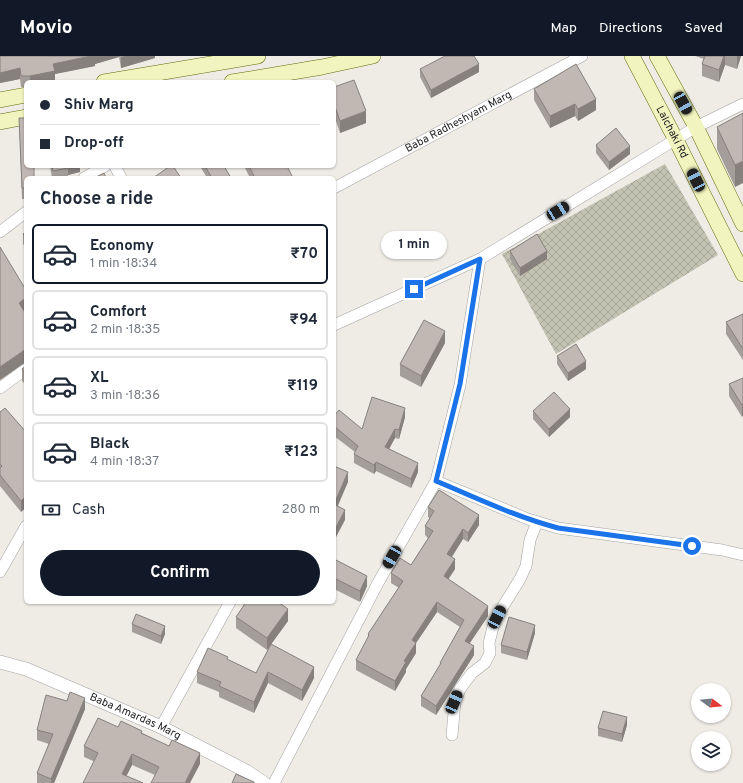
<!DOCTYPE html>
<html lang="en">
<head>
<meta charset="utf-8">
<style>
	:root { --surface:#fff; --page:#f2f2f3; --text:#1f2937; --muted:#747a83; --line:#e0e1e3; --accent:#111827 }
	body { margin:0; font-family:Overpass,sans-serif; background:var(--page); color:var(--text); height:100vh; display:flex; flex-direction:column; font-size:15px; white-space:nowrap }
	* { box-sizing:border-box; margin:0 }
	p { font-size:13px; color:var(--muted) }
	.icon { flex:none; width:22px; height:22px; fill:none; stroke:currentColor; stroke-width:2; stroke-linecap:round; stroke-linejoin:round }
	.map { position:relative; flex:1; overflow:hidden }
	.side { position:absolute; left:24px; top:120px; width:312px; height:428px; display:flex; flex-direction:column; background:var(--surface); border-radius:6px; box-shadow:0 1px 3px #0004 }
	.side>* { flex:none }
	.guide { position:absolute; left:24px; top:24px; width:312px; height:88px; border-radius:6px; box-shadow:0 1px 3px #0004; display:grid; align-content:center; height:88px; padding:0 16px; background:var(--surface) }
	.needle { width:26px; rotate:106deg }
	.controls { position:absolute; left:691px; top:627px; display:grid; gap:8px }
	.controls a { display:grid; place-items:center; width:40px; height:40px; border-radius:50%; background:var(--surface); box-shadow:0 1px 3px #0004; font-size:20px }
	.end { position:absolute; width:18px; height:18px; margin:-9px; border:5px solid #1a73e8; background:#fff; box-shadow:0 0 0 2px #fff }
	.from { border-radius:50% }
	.bubble { position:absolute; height:28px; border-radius:14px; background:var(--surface); box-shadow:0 1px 3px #0004; font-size:13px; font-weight:700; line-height:28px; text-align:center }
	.car { position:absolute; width:12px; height:24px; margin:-12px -6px; border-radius:5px; box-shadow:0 0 3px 1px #0007; background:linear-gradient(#222 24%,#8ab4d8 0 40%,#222 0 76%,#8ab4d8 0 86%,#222 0) }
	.guide b { display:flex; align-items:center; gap:14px; height:38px; font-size:15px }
	.guide b+b { border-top:1px solid var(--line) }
	.guide i { width:10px; height:10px; background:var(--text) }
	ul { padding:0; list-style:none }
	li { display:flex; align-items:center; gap:12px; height:60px; margin:0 8px 6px; padding:0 8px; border:2px solid var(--line); border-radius:6px }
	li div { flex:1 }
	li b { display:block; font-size:15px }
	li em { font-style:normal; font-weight:700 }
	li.selected { border-color:var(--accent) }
	li>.icon { width:36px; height:36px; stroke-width:1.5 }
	h2 { padding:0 16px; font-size:18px; line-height:48px }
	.pay { display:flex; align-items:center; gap:10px; height:44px; padding:0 16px; font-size:15px }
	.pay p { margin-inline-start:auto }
	.cta { display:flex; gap:8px; margin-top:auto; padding:8px 16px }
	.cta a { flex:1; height:46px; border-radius:24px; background:var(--accent); color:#fff; font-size:16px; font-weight:700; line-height:46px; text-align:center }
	header { display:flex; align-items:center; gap:24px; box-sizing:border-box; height:56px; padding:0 20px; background:var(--accent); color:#fff }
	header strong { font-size:19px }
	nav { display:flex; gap:22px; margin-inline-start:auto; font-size:14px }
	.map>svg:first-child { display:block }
	.construction { fill:url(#construction-cross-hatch) }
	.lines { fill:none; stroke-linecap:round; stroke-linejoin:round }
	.minor-casing { stroke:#a3a3a3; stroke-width:12 }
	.tertiary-casing { stroke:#a3a3a3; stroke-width:14 }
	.secondary-casing { stroke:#626e0e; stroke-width:16 }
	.minor { stroke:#fff; stroke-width:11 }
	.tertiary { stroke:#fff; stroke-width:13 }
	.secondary { stroke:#f1f4be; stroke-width:15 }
	.wall { fill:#a49e9a }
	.shaded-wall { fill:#86817d }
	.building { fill:#bfb8b3; stroke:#86817d }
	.route { stroke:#1a73e8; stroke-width:5 }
	.labels { text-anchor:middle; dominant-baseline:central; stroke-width:3.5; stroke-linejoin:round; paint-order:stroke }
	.street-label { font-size:11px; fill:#1f1f1f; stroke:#fff }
</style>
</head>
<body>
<header>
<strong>Movio</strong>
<nav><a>Map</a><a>Directions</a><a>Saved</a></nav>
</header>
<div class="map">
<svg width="743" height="727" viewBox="0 0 743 727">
	<defs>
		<pattern id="construction-cross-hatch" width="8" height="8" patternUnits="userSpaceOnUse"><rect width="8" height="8" fill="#c2c3b2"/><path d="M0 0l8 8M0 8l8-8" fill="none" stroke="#a6a799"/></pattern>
	</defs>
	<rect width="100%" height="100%" fill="#efece6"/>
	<path class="construction" d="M665 108 718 199 556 298 502 198Z"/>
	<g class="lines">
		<g class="minor-casing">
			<g id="minor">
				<path d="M115 110 121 122"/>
				<path d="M84 122 105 110"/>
				<path id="s1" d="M334 132 582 0"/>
				<path d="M0 176 26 156"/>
				<path d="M334 269 480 203 696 71 743 48"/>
				<path d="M0 332 26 313"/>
				<path d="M436 425 528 463 558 472 722 494 743 499"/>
				<path d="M0 516 26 470"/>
				<path d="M161 671 230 546"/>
				<path d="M452 679 455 646 460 633 472 617 485 607 490 597 489 587 493 571 502 552 520 523 526 510 530 484 537 466"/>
				<path d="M274 727 378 527 436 425 460 329 480 203"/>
			</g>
		</g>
		<g class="tertiary-casing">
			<g id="tertiary">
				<path id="s2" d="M0 606 26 613 161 671 246 715 264 727"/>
			</g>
		</g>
		<g class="secondary-casing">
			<g id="secondary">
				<path id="s3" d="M632 0 676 84 743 218"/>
				<path d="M657 0 696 71 743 168"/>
				<path d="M104 26 258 0"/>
				<path d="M232 26 322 11 373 0"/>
				<path d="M0 44 26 39"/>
				<path d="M0 66 26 61"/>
			</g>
		</g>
		<use href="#minor" class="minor"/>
		<use href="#tertiary" class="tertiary"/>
		<use href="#secondary" class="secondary"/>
	</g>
	<path class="wall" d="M0 0H155V2L121 12 119 1 95 8V10L55 18V26H26V31H21L20 23 0 27Z
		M695 0H741L737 13 725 9 719 26 702 20V8L704 3Z
		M420 13 479 16 431 42 420 21Z
		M334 31 366 67 340 77 334 59Z
		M534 33 596 54 578 65 575 60 550 72 534 44Z
		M743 57 735 131 717 93V71Z
		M19 62 26 122V143H22Z
		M596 89 630 98 609 114 596 97Z
		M50 110H80V116L68 119V122H52Z
		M200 110H224L231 122H207Z
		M244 110H287L250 122Z
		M26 176V192L23 188V178Z
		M510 195 547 203 520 220 510 203Z
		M743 258V304L726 278V266Z
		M445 287 421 331 400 320V308Z
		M557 300 586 313 568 325 557 308Z
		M26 310V329L22 325V313Z
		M743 322 742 361 729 340V328Z
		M533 355 570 361 549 381 533 363Z
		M0 356 26 376 21 456 0 430Z
		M334 360 362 373 405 361 399 383 395 382 389 393 418 416 411 432 376 415 374 418 354 407V398L355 396 334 380Z
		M428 451 479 469 468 486 463 483 452 501 455 513 448 523 488 560 470 587 474 599 436 659 421 650V640L440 610V607L460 571 437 556 416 587V597L406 613V616L395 635 356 614V604L368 582V578L399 532 391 527V517L411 509 428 482 425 479V470L430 462 428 461Z
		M334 503 367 530 360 546 334 533Z
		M236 561 288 565 271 588 314 622 302 645 268 627 254 657 219 641V636L197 627V616L228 604 256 617 271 589 267 594 236 572Z
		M132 568 165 578 161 588 132 576Z
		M535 577 527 604 501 597V589Z
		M67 645 85 653 54 727H37V717L49 688 37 684V674Z
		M627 669 622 686 598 680V672Z
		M118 671 142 677 200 708 155 719 132 709 126 719 84 701V690Z"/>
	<path class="shaded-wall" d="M91 0H119V1L95 8V10L55 18V26H30V20L53 8Z
		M125 0H155V2L121 12V1Z
		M724 0H725V9L719 26V14Z
		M737 0H741L737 13Z
		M479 8V16L431 42V34Z
		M20 12V23L0 27V17Z
		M596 43V54L578 65V53Z
		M575 48V60L550 72V60Z
		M366 55V67L340 77V65Z
		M630 90V98L609 114V106Z
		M743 105V127L735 131V109Z
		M67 110H80V116L68 119V112Z
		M547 195V203L520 220V212Z
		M26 242V255L19 259V247Z
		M445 275V287L421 331V320Z
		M26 293V306L0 324V311Z
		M586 305V313L568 325V317Z
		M743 348V360L742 361V349Z
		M405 352V361L399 383V374Z
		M570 353V361L549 381V373Z
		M395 373V382L385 400V391Z
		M376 406V415L374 418V409Z
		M418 407V416L411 432V423Z
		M348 416V426L334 459V448Z
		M26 440V452L21 456V445Z
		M345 454V464L334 485V475Z
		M479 459V469L468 486V477Z
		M463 473V483L447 508V498Z
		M455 503V513L444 530V520Z
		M367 520V530L360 546V535Z
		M437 546V556L416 587V597L406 613V616L395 635V625L412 584Z
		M488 550V560L465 594V585Z
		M288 553V565L267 594V582Z
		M535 569V577L527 604V596Z
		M165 570V578L161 588V580Z
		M474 590V599L436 659V650Z
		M314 611V622L302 645V634Z
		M268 616V627L254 657V646Z
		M85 642V653L54 727H51V723Z
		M627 661V669L622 686V678Z
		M200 697V708L190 727H185Z
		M132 698V709L123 727 122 718Z"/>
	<path class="building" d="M0 0H91L53 8 55 15 30 20H21L20 12 0 17Z
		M445 0H474L479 8 431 34 420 13Z
		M705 0H724L719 14 702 8Z
		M576 8 596 43 578 53 575 48 550 60 534 33Z
		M354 24 366 55 340 65 334 48V31Z
		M743 57V105L735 109 717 71Z
		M19 62H26V110H34V122H26V132H22Z
		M616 72 630 90 609 106 596 89Z
		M52 110H68V112L53 115Z
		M170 110H173L181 122H153Z
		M205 110H224L231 122H212Z
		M249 110H287L293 122H249L254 120Z
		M104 117 106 122H94Z
		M26 176V182L23 178Z
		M537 178 547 195 520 212 510 195Z
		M0 191 26 234V242L19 247 26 258V293L0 311Z
		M743 258V293L726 266Z
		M424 264 445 275 421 320 400 308Z
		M576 288 586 305 568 317 557 300Z
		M26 310V318L22 313Z
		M743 322V348L742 349 729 328Z
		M554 336 570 353 549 373 533 355Z
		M372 341 405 352 399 374 395 373 385 391 418 407 411 423 376 406 374 409 354 398 358 390 334 370V360L339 354 362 373Z
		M5 352 26 376V440L21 445 0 419V412L2 410 0 408V356Z
		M334 410 348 416 334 448 345 454 334 475Z
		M439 434 479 459 468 477 463 473 447 498 455 503 444 520 488 550 465 585 474 590 436 650 421 640 441 607H440L464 564 437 546 412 584 416 587 404 605 406 606 395 625 356 604 369 579 368 578 403 525 391 517 400 502 411 509 433 475 425 470 434 455 428 451Z
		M334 503 367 520 360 535 334 522Z
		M246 546H278L288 553 267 582 236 561Z
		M136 558 165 570 161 580 132 568Z
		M509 561 535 569 527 596 501 589Z
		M271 588 314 611 302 634 268 616 254 646 219 630 221 626 197 616 208 592 228 601 227 603 256 617Z
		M70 636 85 642 51 723 37 717 53 678 37 674 46 639 67 645Z
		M603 655 627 661 622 678 598 672Z
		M98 662 118 671 121 665 142 675 141 677 169 690 172 684 200 697 185 727H151L159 711 132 698 122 718 143 727H83L98 697 84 690Z
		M236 718 254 726V727H232Z"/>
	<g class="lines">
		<path class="route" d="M414 233 480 203 460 328 436 425C477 442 516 461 558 472L692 490"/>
	</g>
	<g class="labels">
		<g class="street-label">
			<text stroke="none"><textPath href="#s1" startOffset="141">Baba Radheshyam Marg</textPath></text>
			<text stroke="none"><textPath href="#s3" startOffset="86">Lalchaki Rd</textPath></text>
			<text stroke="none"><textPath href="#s2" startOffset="146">Baba Amardas Marg</textPath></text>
		</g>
	</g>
</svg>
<div class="controls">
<a><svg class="needle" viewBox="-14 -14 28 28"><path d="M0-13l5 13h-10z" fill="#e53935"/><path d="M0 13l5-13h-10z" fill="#747a83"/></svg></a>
<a><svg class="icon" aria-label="layers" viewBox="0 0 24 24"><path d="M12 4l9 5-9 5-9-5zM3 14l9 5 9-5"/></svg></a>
</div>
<i class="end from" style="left:692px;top:490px"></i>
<i class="end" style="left:414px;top:233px"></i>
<div class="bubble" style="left:381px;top:175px;width:66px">1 min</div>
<i class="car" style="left:683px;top:47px;rotate:151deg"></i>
<i class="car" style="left:696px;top:124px;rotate:333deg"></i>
<i class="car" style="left:558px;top:155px;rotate:59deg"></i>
<i class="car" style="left:392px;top:501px;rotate:210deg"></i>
<i class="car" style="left:497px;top:561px;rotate:27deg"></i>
<i class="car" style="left:454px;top:646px;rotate:23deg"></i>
<div class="guide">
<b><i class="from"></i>Shiv Marg</b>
<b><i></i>Drop-off</b>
</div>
<section class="side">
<h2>Choose a ride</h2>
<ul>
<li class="selected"><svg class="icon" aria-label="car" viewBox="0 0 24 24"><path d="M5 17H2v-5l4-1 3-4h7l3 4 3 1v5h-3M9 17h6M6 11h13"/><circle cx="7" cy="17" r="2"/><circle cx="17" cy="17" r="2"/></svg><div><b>Economy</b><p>1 min · 18:34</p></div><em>₹70</em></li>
<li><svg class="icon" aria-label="car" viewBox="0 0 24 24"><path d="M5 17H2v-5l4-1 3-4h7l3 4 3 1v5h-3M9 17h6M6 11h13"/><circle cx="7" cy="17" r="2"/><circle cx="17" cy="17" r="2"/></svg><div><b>Comfort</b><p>2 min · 18:35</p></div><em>₹94</em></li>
<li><svg class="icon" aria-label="car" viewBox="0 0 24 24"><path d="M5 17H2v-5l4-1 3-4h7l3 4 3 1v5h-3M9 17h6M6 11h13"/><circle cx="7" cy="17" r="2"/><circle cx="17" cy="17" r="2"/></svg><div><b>XL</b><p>3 min · 18:36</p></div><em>₹119</em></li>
<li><svg class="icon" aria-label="car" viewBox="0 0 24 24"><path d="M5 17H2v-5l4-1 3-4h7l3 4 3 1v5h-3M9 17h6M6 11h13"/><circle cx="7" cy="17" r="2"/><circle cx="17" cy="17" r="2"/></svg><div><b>Black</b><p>4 min · 18:37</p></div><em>₹123</em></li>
</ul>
<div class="pay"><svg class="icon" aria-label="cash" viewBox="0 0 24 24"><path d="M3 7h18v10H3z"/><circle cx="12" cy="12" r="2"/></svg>Cash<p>280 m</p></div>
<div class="cta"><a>Confirm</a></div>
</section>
</div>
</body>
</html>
